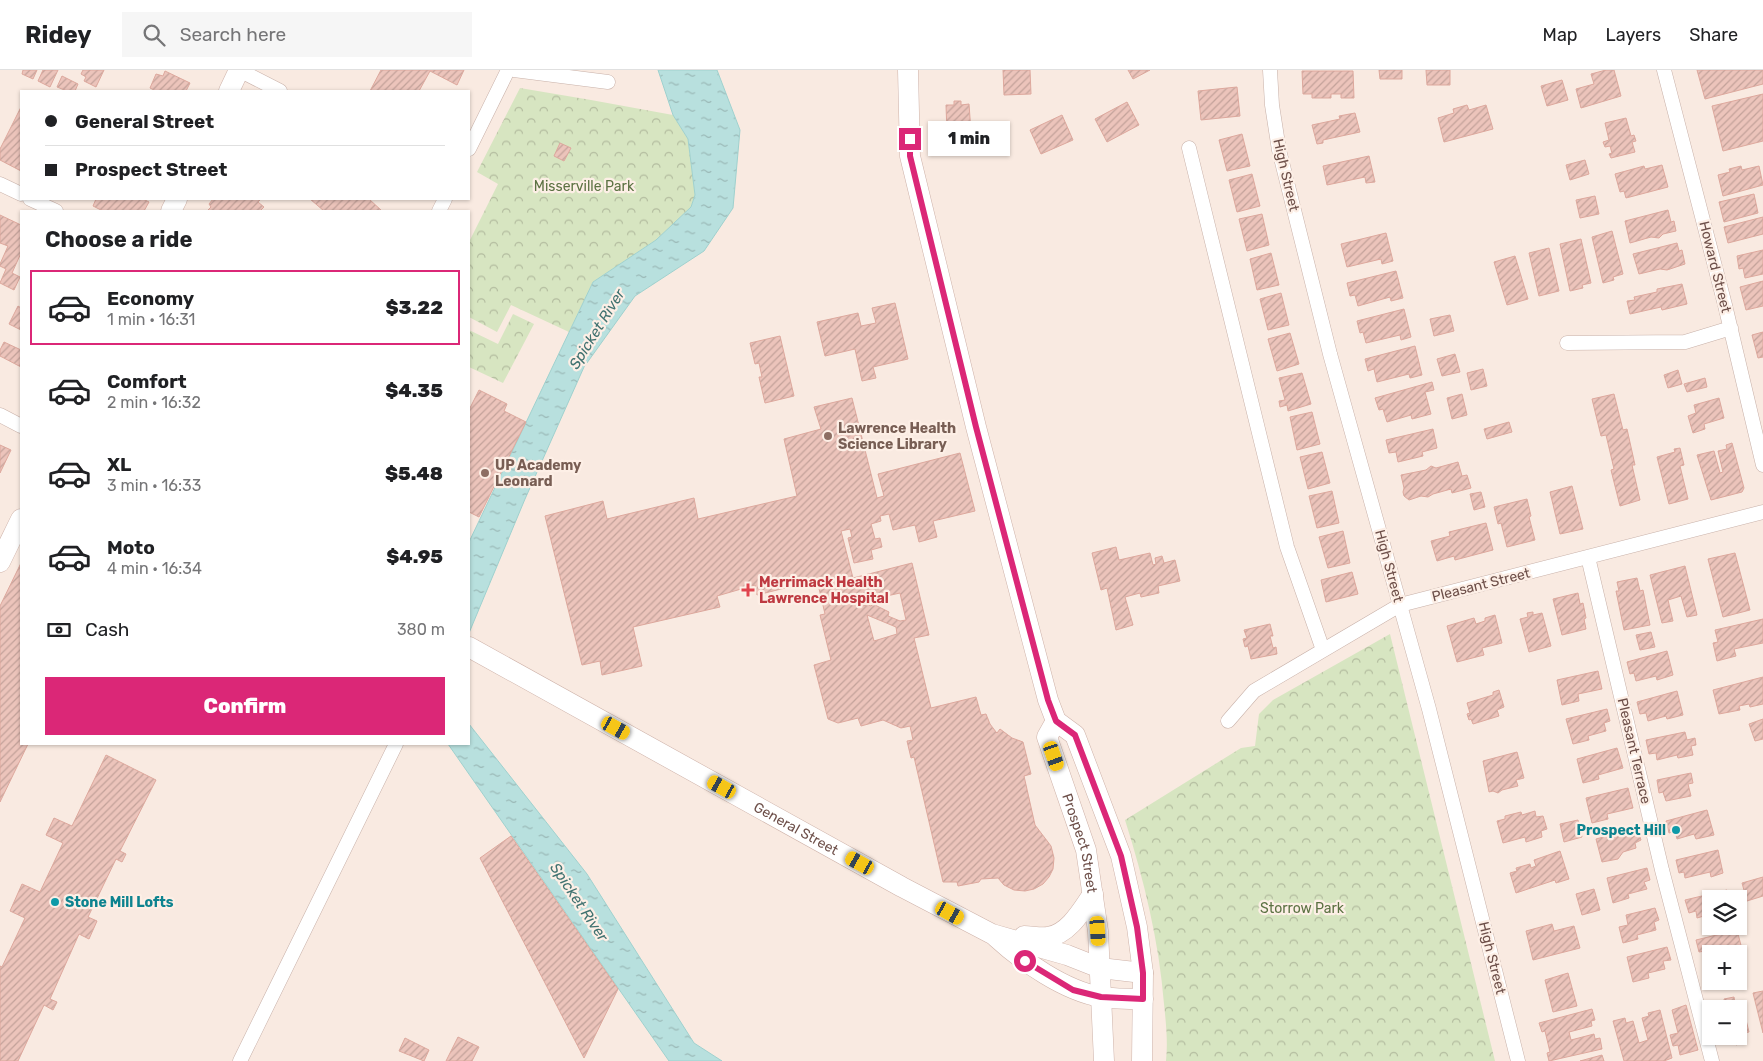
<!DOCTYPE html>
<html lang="en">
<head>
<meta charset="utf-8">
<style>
	:root { --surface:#fff; --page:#f6f6f6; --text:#202124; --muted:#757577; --line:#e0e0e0; --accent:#db2777 }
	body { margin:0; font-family:Rubik,sans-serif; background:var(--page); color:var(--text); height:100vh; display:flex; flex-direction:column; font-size:19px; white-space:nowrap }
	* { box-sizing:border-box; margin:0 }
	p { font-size:16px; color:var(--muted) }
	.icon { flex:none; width:28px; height:28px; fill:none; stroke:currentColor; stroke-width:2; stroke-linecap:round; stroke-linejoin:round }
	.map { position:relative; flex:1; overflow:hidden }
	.details { position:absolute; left:20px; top:140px; width:450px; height:535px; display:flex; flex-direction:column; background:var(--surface); border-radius:0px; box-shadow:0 1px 4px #0004 }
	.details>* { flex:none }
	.hud { position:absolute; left:20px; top:20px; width:450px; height:110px; border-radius:0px; box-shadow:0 1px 4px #0004; display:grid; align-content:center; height:110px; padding:0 25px; background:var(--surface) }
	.buttons { position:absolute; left:1702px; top:820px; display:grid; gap:10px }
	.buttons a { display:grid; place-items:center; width:45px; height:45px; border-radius:0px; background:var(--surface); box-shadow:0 1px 4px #0004; font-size:25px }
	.end { position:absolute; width:22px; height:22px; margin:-11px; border:6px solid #db2777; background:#fff; box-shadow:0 0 0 2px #fff }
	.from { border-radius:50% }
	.bubble { position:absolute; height:35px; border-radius:0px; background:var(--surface); box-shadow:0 1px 4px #0004; font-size:16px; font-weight:800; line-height:35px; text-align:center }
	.car { position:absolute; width:15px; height:30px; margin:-15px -8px; border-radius:6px; box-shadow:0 0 4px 1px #0007; background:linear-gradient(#f5c518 24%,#345 0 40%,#f5c518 0 76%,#345 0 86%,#f5c518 0) }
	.hud b { display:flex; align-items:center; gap:18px; height:48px; font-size:19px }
	.hud b+b { border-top:1px solid var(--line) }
	.hud i { width:12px; height:12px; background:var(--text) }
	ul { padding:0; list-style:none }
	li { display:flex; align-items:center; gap:15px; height:75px; margin:0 10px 8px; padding:0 15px; border:2px solid transparent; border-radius:0px }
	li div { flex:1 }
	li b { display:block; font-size:19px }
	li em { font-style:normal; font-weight:800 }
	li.current { border-color:var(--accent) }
	li>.icon { width:45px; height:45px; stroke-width:1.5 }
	h2 { padding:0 25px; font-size:22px; line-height:60px }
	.pay { display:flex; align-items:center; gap:12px; height:55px; padding:0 25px; font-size:19px }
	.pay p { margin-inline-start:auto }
	.cta { display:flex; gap:10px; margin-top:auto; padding:10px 25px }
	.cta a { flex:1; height:58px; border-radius:0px; background:var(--accent); color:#fff; font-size:20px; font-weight:800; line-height:58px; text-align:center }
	header { display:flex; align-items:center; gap:30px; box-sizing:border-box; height:70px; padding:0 25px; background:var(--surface); border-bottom:1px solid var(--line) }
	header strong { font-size:24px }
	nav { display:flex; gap:28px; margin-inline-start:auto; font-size:18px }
	.search { width:350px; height:45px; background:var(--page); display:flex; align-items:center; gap:12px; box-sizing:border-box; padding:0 18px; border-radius:0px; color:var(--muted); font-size:19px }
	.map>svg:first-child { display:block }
	.park { fill:url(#park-crowns) }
	.water { fill:url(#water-ripples); stroke:#9fd1ce }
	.building { fill:url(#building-hatch); stroke:#dda89d; fill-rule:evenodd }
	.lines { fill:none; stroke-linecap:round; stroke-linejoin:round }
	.street-casing { stroke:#c8b1a9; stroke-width:15 }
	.secondary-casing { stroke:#ceb2a9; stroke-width:21 }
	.street { stroke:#fff; stroke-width:14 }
	.secondary { stroke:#fff; stroke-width:20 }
	.route { stroke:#db2777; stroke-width:6 }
	.education-dot { fill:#8d6e63; stroke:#fdefe6; stroke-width:2 }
	.health-dot { fill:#e0444e; stroke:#fdefe6; stroke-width:2 }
	.culture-dot { fill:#0f9aa8; stroke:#fdefe6; stroke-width:2 }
	.labels { text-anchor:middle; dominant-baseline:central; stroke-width:4.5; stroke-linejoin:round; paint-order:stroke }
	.street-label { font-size:14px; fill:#6e504a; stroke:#fdefe6 }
	.park-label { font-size:14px; fill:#5c7243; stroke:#fdefe6 }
	.education-label { font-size:14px; font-weight:bold; fill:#785e54; stroke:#fdefe6; text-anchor:start }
	.health-label { font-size:14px; font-weight:bold; fill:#be3a42; stroke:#fdefe6; text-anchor:start }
	.culture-label { font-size:14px; font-weight:bold; fill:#0d838f; stroke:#fdefe6; text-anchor:end }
	.water-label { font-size:15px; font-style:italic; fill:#407270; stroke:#fdefe6 }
</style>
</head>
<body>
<header>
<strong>Ridey</strong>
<div class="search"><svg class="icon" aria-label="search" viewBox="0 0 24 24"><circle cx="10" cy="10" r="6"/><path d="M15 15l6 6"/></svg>Search here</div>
<nav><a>Map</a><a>Layers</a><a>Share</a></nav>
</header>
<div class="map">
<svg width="1763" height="991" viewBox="0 0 1763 991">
	<defs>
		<pattern id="park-crowns" width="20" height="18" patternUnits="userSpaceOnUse" patternTransform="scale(1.25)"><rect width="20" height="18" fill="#d7e5c1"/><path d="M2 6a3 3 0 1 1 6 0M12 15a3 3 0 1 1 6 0" fill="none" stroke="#b3bc9f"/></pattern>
		<pattern id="water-ripples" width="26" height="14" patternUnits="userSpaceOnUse" patternTransform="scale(1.25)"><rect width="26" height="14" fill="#b8e0de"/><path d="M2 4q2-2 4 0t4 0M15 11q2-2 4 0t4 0" fill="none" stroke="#9ab8b6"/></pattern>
		<pattern id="building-hatch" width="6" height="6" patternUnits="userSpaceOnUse" patternTransform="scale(1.25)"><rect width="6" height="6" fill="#ecc4bb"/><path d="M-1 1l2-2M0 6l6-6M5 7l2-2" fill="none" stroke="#c3a29a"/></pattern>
	</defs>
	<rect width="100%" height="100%" fill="#f9eae1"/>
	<path class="park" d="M520 18 591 30 673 45 688 69 695 125 691 137 656 170 593 212 569 262 511 235 497 262 469 247V172L498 114 477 102Z
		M513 244 534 254 503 313 469 297V260L498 274Z
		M1390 564 1495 991H1166C1168 972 1166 953 1164 934 1159 871 1144 810 1125 750L1241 678 1255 676 1259 644 1273 630Z"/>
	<path class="water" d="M658 0H717L740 60 733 138 704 181 635 226 584 297 525 429 469 563V472L593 212 656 170 691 137 695 125 688 69 673 45Z
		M469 654 587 804 694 973 722 991H669L448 674H469Z"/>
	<path class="building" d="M23 0H37L33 9 22 4Z
		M43 0H58L50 17 38 11Z
		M83 0H104L96 17 84 11 86 7 81 4Z
		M381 0H464L457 15 430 1 419 21H370Z
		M1003 0H1030L1031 24 1004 25Z
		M1128 0H1150L1133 9Z
		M1379 0H1402V9H1380Z
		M1426 0H1450V15H1427Z
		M1606 0H1614L1621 26 1581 38 1576 19 1594 14 1591 4Z
		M1697 0H1763V14L1705 29Z
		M165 1 190 13 186 21H153L154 20 150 18 156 4 163 6Z
		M1302 1H1353L1354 28H1341V24H1331V28H1312V24H1303Z
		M62 6 78 14 75 21H67L57 17Z
		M1562 10 1568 30 1547 36 1541 16Z
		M1237 17 1240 46 1201 50 1198 21Z
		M1763 24V71L1723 81 1712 36Z
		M954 31H961V35L969 34 971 62 947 63 946 35H954Z
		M1127 32 1139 55 1107 72 1095 49Z
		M1467 35 1469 40 1486 35 1493 59 1444 72 1438 48 1454 43 1453 39Z
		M21 37V101L0 90V79Z
		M1355 43 1360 62 1323 70V73L1317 74 1312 55 1340 49 1339 46Z
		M1062 45 1073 70 1041 84 1030 60Z
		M1626 48 1631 66 1634 65 1636 71 1632 72 1635 82 1611 88 1609 84 1612 83 1610 76 1605 77 1603 72 1609 70 1605 53Z
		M969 64 970 79 953 80V69L961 68V65Z
		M1242 64 1250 96 1227 101 1219 70Z
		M560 73 571 78 564 91 554 86Z
		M1369 86 1375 112 1366 113 1365 107 1327 115 1323 96Z
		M1585 90 1589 104 1570 110 1566 95Z
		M1662 95 1668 117 1626 128 1624 121 1620 122 1615 104 1644 96 1645 99Z
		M1741 96 1742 100 1759 96 1763 115 1723 126 1718 105 1730 102 1729 99Z
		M1252 104 1260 136 1237 142 1229 110Z
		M1754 124 1758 143 1724 152 1719 132Z
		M1595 126 1599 144 1580 148 1576 130Z
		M96 129H143L149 132 144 141H103L93 136Z
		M213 129H261L258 132 264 137 260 141H207L211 137 209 134Z
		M310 129H369L382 141H324Z
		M1668 140 1671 152 1674 151 1676 161 1663 164 1659 168 1651 167 1630 173 1625 151Z
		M1262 144 1269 175 1247 181 1239 149Z
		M0 145 21 155V183L12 203 20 207 14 220 0 213 6 199 0 196V194L8 176 0 173Z
		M1763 147V164L1728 173 1724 157Z
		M1612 161 1623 204 1613 207 1614 210 1603 213 1592 167Z
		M1386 163 1393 191 1382 194 1381 189 1347 197 1341 174Z
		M1581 169 1591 213 1582 215 1583 218 1570 221 1560 174Z
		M1677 173 1679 181 1682 180 1685 194 1667 200 1660 199 1639 204 1633 184Z
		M1549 178 1559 221 1539 226 1529 183Z
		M1763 180V204L1745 208 1743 198 1739 199 1737 186Z
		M1271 183 1279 215 1257 220 1250 189Z
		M1515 186 1528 229 1507 235 1494 192Z
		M1396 201 1403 228 1391 231 1390 227 1358 236 1355 225 1350 226 1347 213Z
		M1763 211V236L1746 240 1740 217Z
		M1682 214 1687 234 1662 240 1661 237 1630 244 1627 231 1635 230 1634 227 1657 222V219Z
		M1281 223 1289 255 1268 260 1260 229Z
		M895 233 908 289 873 297 876 308 862 311 855 279 825 286 817 252 858 243 861 256 876 253 872 238Z
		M18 236 21 238V260L9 254Z
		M1404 239 1411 267 1401 270 1400 265 1366 273 1363 262 1360 263 1357 251Z
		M1450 245 1454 261 1434 266 1430 249Z
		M1763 262V287L1758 288 1752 265Z
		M1290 263 1299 294 1277 301 1268 269Z
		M780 266 794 326 765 333 759 307H762L759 293 755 294 750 273Z
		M4 272 21 280V297L0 286V280Z
		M1415 276 1422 305 1410 308 1409 304 1377 312 1374 299 1368 301 1365 289Z
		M1455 284 1460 302 1442 306 1437 289Z
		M1483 299 1487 316 1471 320 1467 303Z
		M1678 300 1682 314 1668 318 1664 305Z
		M1302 303 1311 334 1288 341 1287 335 1280 337 1279 331 1285 330 1279 308Z
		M1705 308 1707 317 1687 322 1684 314Z
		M1432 312 1434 320 1425 322 1431 344 1412 349 1411 345 1387 352 1383 339 1379 340 1375 328Z
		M479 320 507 334 504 341 526 352 479 447 469 442V340Z
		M1462 324 1467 345 1452 349 1447 328Z
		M1614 324 1623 360 1627 359 1635 395H1632L1640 430 1620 436 1611 400 1614 399 1606 365 1601 366 1592 329Z
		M852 328 877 428 884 426 878 404 960 383 975 441 933 451 937 467 919 472 915 455 893 460 889 444 880 446 881 451 871 454 875 469 880 468 882 477 871 480 873 489 854 493 848 468 852 467 850 459 841 461 853 508 912 493 929 565 914 568 931 638 976 627 981 645 986 644 990 654 996 662 997 663 1000 659 1012 668 1023 672 1031 704 1024 706 1035 755 1051 776 1054 788 1053 799 1049 807 1043 814 1034 819 1025 821 1014 820 1004 815 998 808 981 809 979 812 958 816 957 812H943L914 687 911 688 907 671 913 670 910 656 901 658 883 650 861 656 858 648 838 653 828 649 814 595 831 590 820 545 825 544 817 510 757 525 755 515 717 526 720 537 633 557 642 596 602 605 600 591 582 595 545 446 603 431 607 449 694 428 698 449 797 426 784 369 821 359 814 337ZM900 523 906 550 900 551 888 546 889 542 873 534 871 536 868 535 862 536 860 532ZM867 545 896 557 897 564 874 571Z
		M1719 328 1724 348 1704 354 1705 359 1693 363 1688 346 1696 343 1694 335Z
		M1312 342 1320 374 1297 380 1290 347Z
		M1509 352 1512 362 1487 369 1484 359Z
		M1433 359 1437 378 1422 382 1423 386 1398 392 1396 382 1389 383 1386 370Z
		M1732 373 1744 418 1742 422 1711 430 1697 385 1714 381 1720 403 1723 402 1718 381 1727 379 1726 375Z
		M0 375 11 380 0 403Z
		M1680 378 1684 395 1680 396 1688 429 1669 434 1657 387 1675 382 1674 379Z
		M1322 382 1330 413 1308 419 1300 387Z
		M1458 392 1462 406 1467 405 1471 418 1452 423 1451 419 1433 424 1428 427 1421 426 1409 430 1404 426 1403 422 1404 418 1401 405 1426 400 1431 396 1436 398Z
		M1572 416 1583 459 1560 464 1550 422Z
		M1332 421 1339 453 1317 458 1309 426Z
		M1481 422 1485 437 1474 440 1470 424Z
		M1527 429 1531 446 1529 447 1535 470 1507 477 1501 453 1498 454 1494 437Z
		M1486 453 1493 480 1455 490 1454 486 1437 491 1431 471 1450 466 1449 462Z
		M1343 461 1350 493 1328 498 1319 467Z
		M1116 477 1119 490 1150 483 1153 495 1156 494 1155 488 1162 486 1164 493 1175 490 1180 511 1158 516 1159 523 1141 527 1140 523 1125 527 1133 555 1116 560 1107 518 1101 520 1092 483Z
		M1735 483 1750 540 1723 547 1708 489Z
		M21 493V674H28L0 732V536Z
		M1685 496 1697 545 1687 547 1681 526 1668 530 1673 551 1662 553 1650 505Z
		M1352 502 1358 524 1326 532 1321 510Z
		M1637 508 1640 521 1643 520 1650 555 1624 560 1616 521H1619L1617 512Z
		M1578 523 1580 534 1583 533 1586 548 1584 549 1586 559 1562 565 1553 529Z
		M1533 542V545L1542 543 1551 576 1529 582 1520 549 1528 547 1527 543Z
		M1495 545 1502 573 1482 578 1484 585 1457 592 1447 556 1474 548 1476 554 1485 551V548Z
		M1763 549V573L1734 579 1736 586 1717 591 1713 573 1718 572 1715 560Z
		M1270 554 1273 566H1270L1273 578 1276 577 1277 584 1251 589 1248 576 1245 577 1243 569 1247 568 1244 560Z
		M1651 562 1655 577 1640 580 1636 565Z
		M1667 581 1673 605 1657 610 1656 606 1636 611 1634 603 1630 604 1627 592Z
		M1598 601 1602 619 1578 624 1579 631 1562 635 1557 610Z
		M1763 607V634L1750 637 1749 634 1739 636 1740 640 1719 644 1713 620Z
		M1499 620 1504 637 1497 640 1499 646 1473 654 1471 649 1469 650 1467 644 1470 643 1467 633 1493 625V622Z
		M1677 621 1683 645 1667 649 1666 646 1648 651 1646 643 1640 644 1637 632Z
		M1607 639 1610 651 1604 653 1606 661 1588 666 1589 670 1573 674 1566 649Z
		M1763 649V669L1755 671 1749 654Z
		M1685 662 1687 670 1695 668 1696 675 1691 676 1693 685 1678 688 1677 685 1657 690 1656 683 1649 684 1646 670Z
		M1617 678 1623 698 1598 705 1599 709 1583 713 1577 689Z
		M1517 682 1524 708 1516 710 1518 716 1502 720 1498 723 1493 721 1489 722 1483 691Z
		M106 685 156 710 120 781 126 784 122 792 116 789 88 847 97 851 89 869 79 864 50 929 57 932 53 940 44 935 18 991H0V896L2 897 25 848 10 841 22 814 40 822 63 773 46 765 54 748 72 756Z
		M1691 703 1693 713 1688 714 1691 726 1666 731 1663 722 1659 723 1657 710Z
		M1628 718 1633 738 1607 744 1608 749 1592 753 1586 728Z
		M1707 740 1714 765 1696 769 1694 764 1677 769 1675 761 1669 763 1666 751Z
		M1535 741 1536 747 1543 746 1547 759 1541 761 1542 767 1526 772 1525 767 1503 773 1497 751 1505 749V746L1521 742 1522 745Z
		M1578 750 1582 767 1564 772 1560 754Z
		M1637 758 1641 770 1635 773 1636 778 1623 782 1618 789 1602 792 1596 769Z
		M511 766 618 919 584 988 480 788Z
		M1718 780 1723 803 1711 807 1710 802 1685 808 1684 802 1679 803 1676 790Z
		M1560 781 1569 809 1556 813 1555 810 1516 823 1510 803 1517 801 1516 798 1530 794 1531 798 1536 796 1534 790Z
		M1647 798 1650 810 1644 812 1647 819 1628 824 1629 828 1613 833 1607 808Z
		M1763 807V826L1747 831 1742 813Z
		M1594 819 1600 840 1582 845 1576 824Z
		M1727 820 1729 829H1711V844L1697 848 1696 841 1689 843 1685 830Z
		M1655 838 1659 850 1654 852 1656 860 1637 865 1638 869 1623 873 1619 857 1628 855 1626 845Z
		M1552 854 1554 861 1574 856 1580 878 1533 890 1526 861Z
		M1737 860 1743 883 1711 884V887L1707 888 1705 881 1699 882 1696 870Z
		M1667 877 1671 890 1663 891 1665 899 1648 903 1649 908 1633 912 1627 887Z
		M1568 903 1577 936 1553 942 1545 910Z
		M1763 921V963L1753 923Z
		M1734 927 1736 939H1726L1724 929Z
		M1686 935 1698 980 1680 985 1678 975 1673 976 1670 965 1678 963 1672 940Z
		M1592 939 1595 950 1591 951 1592 956 1569 962 1571 970 1594 964 1595 969 1600 968 1602 979 1549 991 1547 983 1550 982 1545 961 1542 962 1539 953Z
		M1660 940 1672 988 1664 991H1624L1613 951 1625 948 1626 953 1633 951 1639 973 1648 970 1642 948 1649 946 1648 943Z
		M1745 946 1749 962 1739 964 1741 973 1736 975 1734 966H1739V948Z
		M458 967 479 977 472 991H446Z
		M405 968 429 980 424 991 399 981Z
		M1602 985 1604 991H1580Z"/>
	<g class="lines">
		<g class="street-casing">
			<path id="street" d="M239 0 280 21
				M514 0 608 12
				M1270 0 1272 35 1279 80 1330 284 1429 639 1518 991
				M1664 0 1725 235 1763 395
				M1189 78 1287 477 1323 580
				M469 79 508 0
				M0 114 21 124
				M30 129 56 141
				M439 141 445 129
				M1567 273 1685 272 1731 258
				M0 345 21 356
				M1588 487 1662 800 1712 991
				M1228 651 1254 621 1400 535 1763 442
				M240 991 396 674"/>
		</g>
		<g class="secondary-casing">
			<g id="secondary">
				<path d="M908 0 910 86 976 357 1048 630 1056 651 1075 665 1121 786 1137 857 1143 903 1142 991"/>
				<path d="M229 21 239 0"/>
				<path d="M171 141 177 129"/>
				<path d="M0 492 21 449"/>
				<path id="s1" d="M469 577 902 817 992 864 1067 885 1100 898 1143 903"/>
				<path id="s2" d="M1056 651 1047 667 1086 780 1098 861 1104 991"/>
				<path d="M1024 866C1031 866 1040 868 1048 867 1069 864 1082 840 1093 824"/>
				<path d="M996 867C1022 891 1065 921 1101 927 1115 929 1130 929 1143 929"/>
			</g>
		</g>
		<use href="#street" class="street"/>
		<use href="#secondary" class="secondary"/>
	</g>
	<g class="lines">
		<path class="route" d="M910 69V86L976 357 1048 630 1056 651 1075 665 1121 786 1137 857 1143 903V929L1101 927 1073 920 1025 891"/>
	</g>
	<g class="education-dot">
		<circle cx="828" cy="366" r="5"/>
		<circle cx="485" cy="403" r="5"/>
	</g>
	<path class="health-dot" d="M745.5 512.5h5v5h5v5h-5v5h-5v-5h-5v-5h5z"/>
	<g class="culture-dot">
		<circle cx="1676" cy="760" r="5"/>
		<circle cx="55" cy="832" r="5"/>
	</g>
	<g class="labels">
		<g class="street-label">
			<text transform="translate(1286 105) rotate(77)">High Street</text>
			<text transform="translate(1715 197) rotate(76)">Howard Street</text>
			<text transform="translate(1389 496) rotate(75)">High Street</text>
			<text transform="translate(1481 515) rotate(-14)">Pleasant Street</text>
			<text transform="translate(1634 681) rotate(77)">Pleasant Terrace</text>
			<text stroke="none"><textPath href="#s1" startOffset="374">General Street</textPath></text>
			<text stroke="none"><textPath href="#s2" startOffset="130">Prospect Street</textPath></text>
			<text transform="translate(1492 888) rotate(76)">High Street</text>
		</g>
		<g class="park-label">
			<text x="584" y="116">Misserville Park</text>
			<text x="1302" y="838">Storrow Park</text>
		</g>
		<g class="education-label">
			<text x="838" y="358">Lawrence Health<tspan x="838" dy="16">Science Library</tspan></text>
			<text x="495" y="395">UP Academy<tspan x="495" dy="16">Leonard</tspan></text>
		</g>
		<g class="health-label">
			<text x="759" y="512">Merrimack Health<tspan x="759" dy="16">Lawrence Hospital</tspan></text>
		</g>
		<g class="culture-label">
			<text x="1666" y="760">Prospect Hill</text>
			<text x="65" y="832" text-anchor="start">Stone Mill Lofts</text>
		</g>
		<g class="water-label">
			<text transform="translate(597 259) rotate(-58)">Spicket River</text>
			<text transform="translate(579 832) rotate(56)">Spicket River</text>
		</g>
	</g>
</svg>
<div class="buttons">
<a><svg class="icon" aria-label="layers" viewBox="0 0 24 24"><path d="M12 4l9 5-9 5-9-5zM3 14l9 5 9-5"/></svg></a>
<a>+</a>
<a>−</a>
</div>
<i class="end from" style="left:1025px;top:891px"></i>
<i class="end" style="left:910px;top:69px"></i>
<div class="bubble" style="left:928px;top:51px;width:82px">1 min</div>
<i class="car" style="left:616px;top:658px;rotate:119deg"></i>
<i class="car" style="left:1054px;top:686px;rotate:161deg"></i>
<i class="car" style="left:722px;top:717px;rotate:299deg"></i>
<i class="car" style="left:860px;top:793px;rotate:299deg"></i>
<i class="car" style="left:950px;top:843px;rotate:119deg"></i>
<i class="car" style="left:1098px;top:861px;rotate:176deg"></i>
<div class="hud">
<b><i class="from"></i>General Street</b>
<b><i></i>Prospect Street</b>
</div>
<section class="details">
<h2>Choose a ride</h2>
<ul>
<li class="current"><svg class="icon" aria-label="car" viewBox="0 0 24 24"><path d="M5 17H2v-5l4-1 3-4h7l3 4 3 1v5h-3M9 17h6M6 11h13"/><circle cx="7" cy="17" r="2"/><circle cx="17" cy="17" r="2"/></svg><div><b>Economy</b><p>1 min · 16:31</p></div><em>$3.22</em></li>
<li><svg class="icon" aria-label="car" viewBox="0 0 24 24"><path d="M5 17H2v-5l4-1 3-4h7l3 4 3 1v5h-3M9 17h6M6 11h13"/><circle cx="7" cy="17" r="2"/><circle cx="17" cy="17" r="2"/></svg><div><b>Comfort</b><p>2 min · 16:32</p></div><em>$4.35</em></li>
<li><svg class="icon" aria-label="car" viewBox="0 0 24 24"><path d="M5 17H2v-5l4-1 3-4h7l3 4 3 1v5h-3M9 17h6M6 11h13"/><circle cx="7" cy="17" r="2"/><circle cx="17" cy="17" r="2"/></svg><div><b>XL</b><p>3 min · 16:33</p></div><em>$5.48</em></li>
<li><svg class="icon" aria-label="car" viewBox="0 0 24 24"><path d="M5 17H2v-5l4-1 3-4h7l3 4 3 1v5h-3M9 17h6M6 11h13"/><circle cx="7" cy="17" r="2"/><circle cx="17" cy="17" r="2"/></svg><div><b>Moto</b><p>4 min · 16:34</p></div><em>$4.95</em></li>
</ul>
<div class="pay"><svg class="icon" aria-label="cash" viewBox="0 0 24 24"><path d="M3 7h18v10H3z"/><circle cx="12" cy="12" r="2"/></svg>Cash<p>380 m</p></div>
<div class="cta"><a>Confirm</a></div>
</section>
</div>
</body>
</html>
